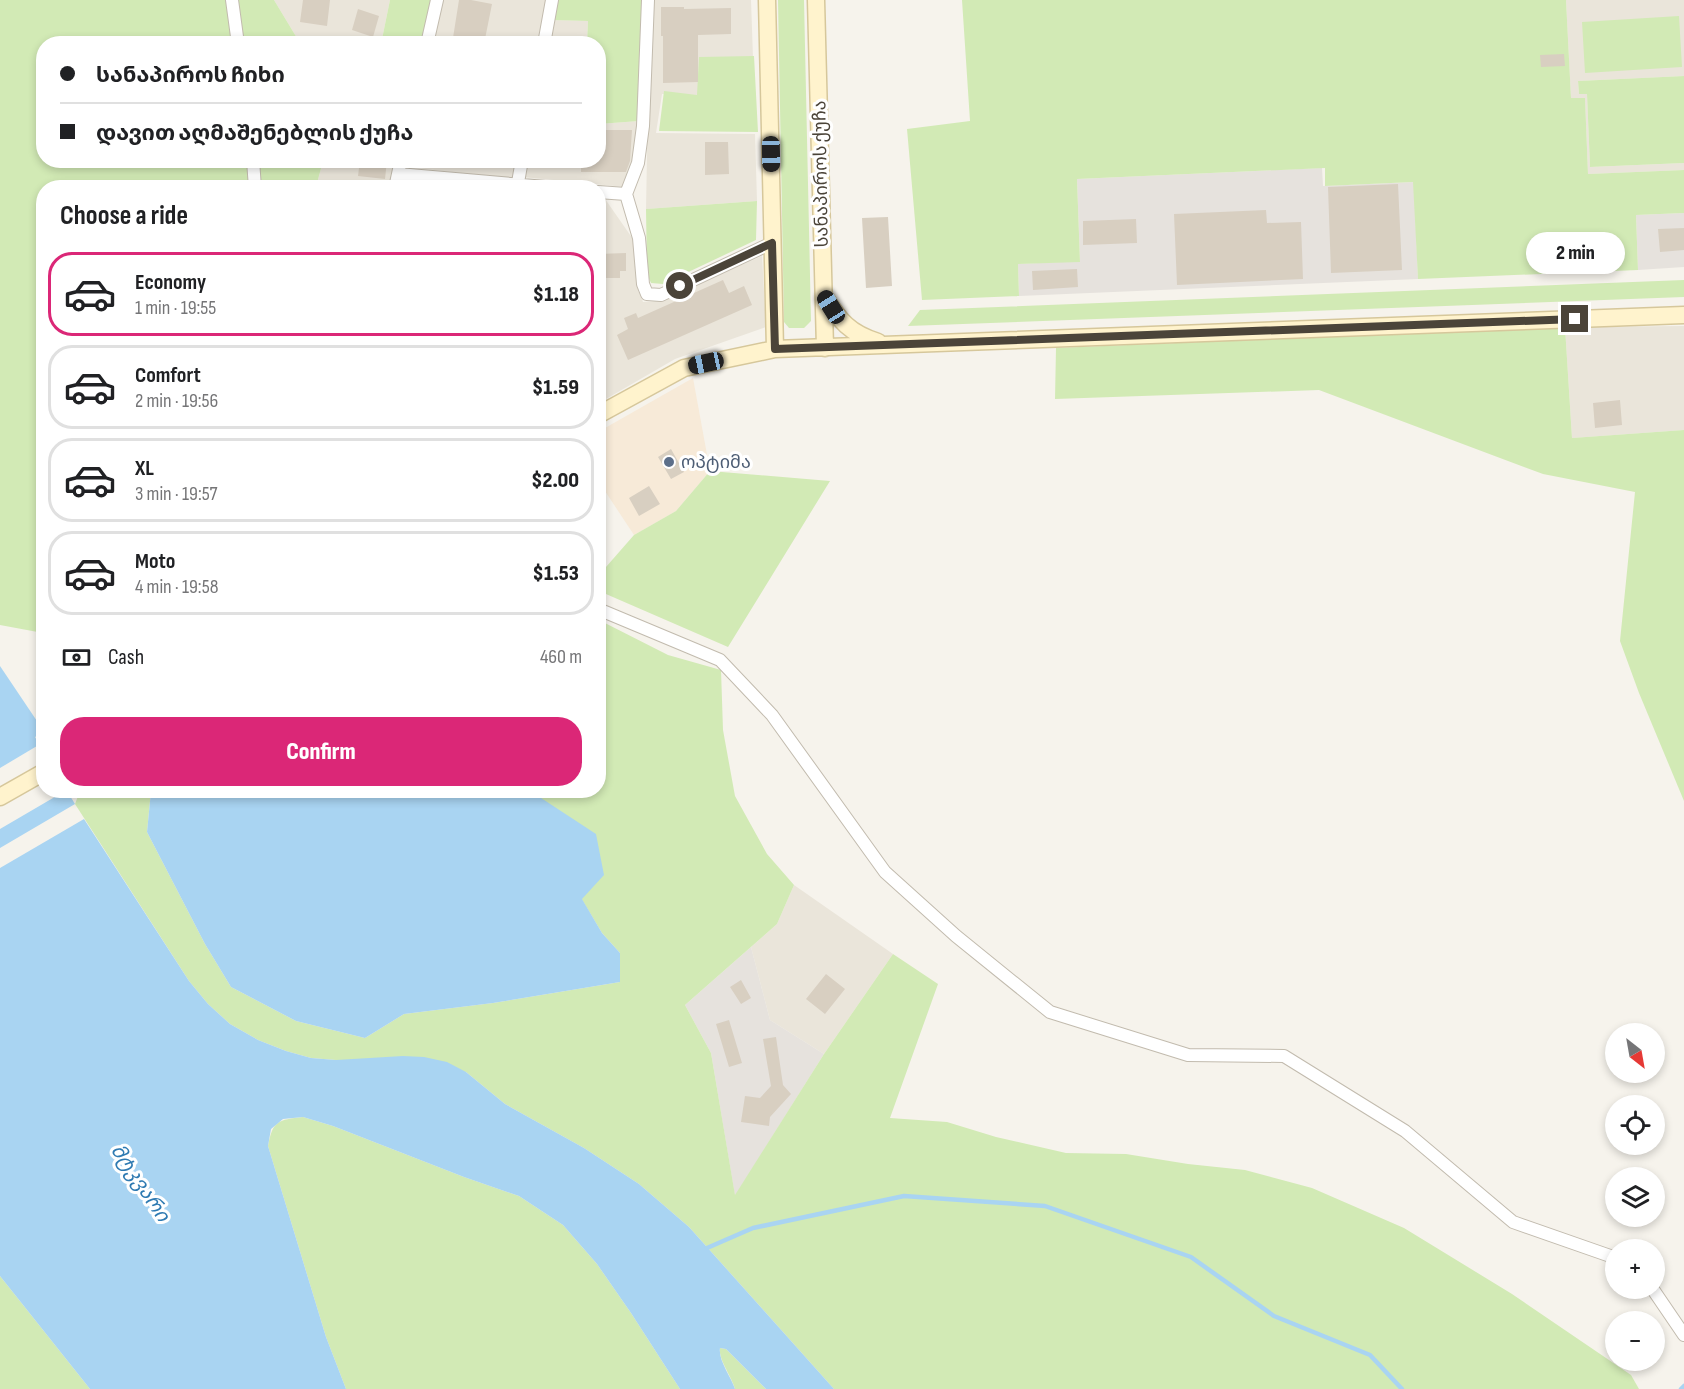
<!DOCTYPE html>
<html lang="en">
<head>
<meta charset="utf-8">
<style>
	:root { --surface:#fff; --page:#f6f6f6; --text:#202124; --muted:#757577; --line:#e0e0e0; --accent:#db2777 }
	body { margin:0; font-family:"Sofia Sans Condensed","Noto Sans Georgian",sans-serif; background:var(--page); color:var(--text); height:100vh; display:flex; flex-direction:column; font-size:22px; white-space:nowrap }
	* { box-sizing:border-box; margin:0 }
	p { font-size:20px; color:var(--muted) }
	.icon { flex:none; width:33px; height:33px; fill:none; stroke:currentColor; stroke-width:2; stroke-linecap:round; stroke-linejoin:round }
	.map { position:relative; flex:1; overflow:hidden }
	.side { position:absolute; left:36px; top:180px; width:570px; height:618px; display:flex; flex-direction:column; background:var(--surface); border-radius:24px; box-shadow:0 3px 9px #0003 }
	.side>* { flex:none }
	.top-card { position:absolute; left:36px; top:36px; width:570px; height:132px; border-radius:24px; box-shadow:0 3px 9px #0003; display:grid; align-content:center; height:132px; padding:0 24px; background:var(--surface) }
	.needle { width:39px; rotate:149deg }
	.tools { position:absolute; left:1605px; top:1023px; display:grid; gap:12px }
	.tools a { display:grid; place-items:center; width:60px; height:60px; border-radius:50%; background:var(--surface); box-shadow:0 3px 9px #0003; font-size:30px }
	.end { position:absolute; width:27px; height:27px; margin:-14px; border:8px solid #4b4439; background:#fff; box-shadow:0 0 0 3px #fff }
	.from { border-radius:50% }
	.bubble { position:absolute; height:42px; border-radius:21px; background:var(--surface); box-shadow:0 3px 9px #0003; font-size:20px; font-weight:800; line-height:42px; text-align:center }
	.car { position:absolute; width:18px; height:36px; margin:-18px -9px; border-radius:8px; box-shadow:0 0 4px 2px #0007; background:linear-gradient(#222 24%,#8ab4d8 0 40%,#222 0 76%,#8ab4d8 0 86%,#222 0) }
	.top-card b { display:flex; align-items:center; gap:21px; height:57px; font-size:22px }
	.top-card b+b { border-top:2px solid var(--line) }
	.top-card i { width:15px; height:15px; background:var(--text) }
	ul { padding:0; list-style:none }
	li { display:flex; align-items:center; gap:18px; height:84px; margin:0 12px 9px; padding:0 12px; border:3px solid var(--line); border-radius:24px }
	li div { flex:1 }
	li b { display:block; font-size:22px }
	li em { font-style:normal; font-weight:800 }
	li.active { border-color:var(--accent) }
	li>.icon { width:54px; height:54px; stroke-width:1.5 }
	h2 { padding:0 24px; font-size:27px; line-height:72px }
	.pay { display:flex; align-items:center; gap:15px; height:66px; padding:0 24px; font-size:22px }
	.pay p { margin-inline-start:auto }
	.primary-button { display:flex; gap:12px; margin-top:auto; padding:12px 24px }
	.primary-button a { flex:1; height:69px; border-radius:24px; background:var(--accent); color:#fff; font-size:24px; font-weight:800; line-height:69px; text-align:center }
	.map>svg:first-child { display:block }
	.residential { fill:#eae5da }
	.commercial { fill:#f7ead8 }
	.industrial { fill:#e6e2dd }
	.green { fill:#d2eab5 }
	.water { fill:#a9d4f2 }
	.pier { fill:#f6f3ec }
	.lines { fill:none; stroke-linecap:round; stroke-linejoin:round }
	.stream { stroke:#a9d4f2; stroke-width:4.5 }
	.building { fill:#d8cfc1 }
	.minor-casing { stroke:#c2bbae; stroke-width:14 }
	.secondary-casing { stroke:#d6c79b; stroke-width:19 }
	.minor { stroke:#fff; stroke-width:12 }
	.secondary { stroke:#fff3cd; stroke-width:16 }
	.route { stroke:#4b4439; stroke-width:8 }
	.service-dot { fill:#5c6f8a; stroke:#fff; stroke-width:2 }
	.labels { text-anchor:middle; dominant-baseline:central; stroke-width:6; stroke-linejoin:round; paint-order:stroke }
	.street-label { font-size:18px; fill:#4b4439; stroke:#fff }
	.service-label { font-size:18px; fill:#4e5e75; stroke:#fff; text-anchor:start }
	.water-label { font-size:20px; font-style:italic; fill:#2e7ab2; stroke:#fff }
</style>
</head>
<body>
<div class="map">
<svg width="1684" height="1389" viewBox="0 0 1684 1389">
	<rect width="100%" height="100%" fill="#f6f3ec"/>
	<path class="residential" d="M274 0H390L381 44 300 43Z
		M442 0H546L538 43 433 44Z
		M650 0H751L753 58 697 95 662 94 656 133 755 134 757 201 646 209Z
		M1566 0H1684V76L1578 81 1579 94H1587L1590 167 1684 163V170L1588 174 1585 99H1571Z
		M551 20 588 21 587 43 546 44Z
		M639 121 637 157 625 187 523 177 526 161 598 160 599 124Z
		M323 160 401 161 398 173 517 188H316Z
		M409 161H517L514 179 408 167Z
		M598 195 603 196 635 242 638 290 643 302 658 301 762 256 766 327 675 359 599 403Z
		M1684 326V430L1572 438 1565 327Z
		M794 885 893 954 824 1054 770 1020 751 947 777 924Z"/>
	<path class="commercial" d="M693 378 710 471 676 511 634 535 599 482 598 432Z"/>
	<path class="industrial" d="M1322 168 1323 186 1414 182 1418 279 1019 296 1018 264 1080 261 1077 179Z
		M1684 213V267L1638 270 1636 215Z
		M751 947 770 1020 824 1054 735 1196 711 1053 685 1005Z"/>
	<path class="green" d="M0 0H274L300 43 44 44V160L323 161 316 187 44 188 43 633 0 625Z
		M390 0H433L423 43 381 44Z
		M554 0H643L639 121 599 124 598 44 587 43 588 21 551 20Z
		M778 0H804L811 321 804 328H789L784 322Z
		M962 0H1566L1571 98H1585L1588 174 1684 170V213L1636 215 1638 270 1418 279 1413 182 1325 186V168L1077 179 1080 262 1018 264 1019 296 922 300 907 129 970 121Z
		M1679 16 1682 67 1585 73 1582 22Z
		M754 56 758 132 659 131 664 91 697 95 699 57Z
		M1684 76V163L1590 167 1587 94H1579L1578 81Z
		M757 201 756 240 663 284 651 283 647 274 646 209Z
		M1684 280V297L908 326 920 310Z
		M1565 327 1572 438 1684 430V801L1639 693 1620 641 1635 492 1543 474 1319 390 1055 399 1056 348Z
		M710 471 830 481 728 647 599 591V575L634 535 676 511Z
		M599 620 668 655 721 670 723 730 735 796 767 854 794 885 777 924 685 1005 711 1053 735 1195 824 1054 893 954 938 984 890 1118 947 1122 996 1137 1066 1153 1126 1154 1188 1164 1245 1170 1312 1188 1404 1228 1512 1294 1631 1375 1639 1389H834L689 1227 639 1184 584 1148 505 1104 466 1072 357 1060H336L311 1058 286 1051 258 1040 230 1024 208 1004 189 981 75 804 80 791H151L147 832 205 944 231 987 296 1021 365 1038 404 1014 493 1003 620 982V953L602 933 581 898 538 796 533 791 598 790Z
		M303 1117 333 1126 464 1177 519 1196 563 1225 597 1264 631 1313 680 1389H346L326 1337 268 1146C273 1120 278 1120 303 1117Z
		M0 1276 90 1389H0Z
		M720 1348 726 1349 766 1389H735C732 1377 718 1359 720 1348Z"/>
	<path class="water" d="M0 666 43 730V732L35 737 43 751 44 790 67 791 75 804 0 848Z
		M151 791H533L538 796 596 834 604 875 582 899 602 933 620 953V982L493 1003 404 1014 365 1038 296 1021 231 987 205 944 147 832Z
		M84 819 189 981 208 1004 230 1024 258 1040 286 1051 311 1058 336 1060 403 1056 424 1057 447 1062 466 1072 505 1104 584 1148 639 1184 689 1227 834 1389H766L726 1349 720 1348C718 1360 731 1377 735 1389H680L631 1313 597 1264 563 1225 519 1196 464 1177 333 1126 303 1117 283 1119 271 1129 268 1146 326 1337 346 1389H90L0 1276V868Z"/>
	<path class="pier" d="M42 743 44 746V790L65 791 0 829V768Z"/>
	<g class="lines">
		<path class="stream" d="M707 1248 753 1228 904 1196 1045 1206 1191 1257 1274 1316 1370 1355 1402 1389
			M1681 1389 1684 1386"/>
	</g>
	<path class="building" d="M303 0H330L327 26 300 22Z
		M459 0H471L492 4 484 44H452Z
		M661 7H684V9L731 8V34L698 35V82L663 83V36H661Z
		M358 9 379 16 373 37 352 30Z
		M1564 54 1565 66 1541 67 1540 55Z
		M598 130H632L630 161 626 172H581V160H598Z
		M705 142H728L729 174 705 175Z
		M360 160H387L385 179 358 176Z
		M1398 184 1402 270 1331 273 1328 187Z
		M1266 210 1267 223 1301 222 1303 279 1177 285 1174 214Z
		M888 217 892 286 866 288 862 218Z
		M1136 219 1137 243 1083 245V221Z
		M1684 228V250L1660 252 1658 229Z
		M626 253V271H620V278H606V272H598V254Z
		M1077 269 1078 287 1033 290 1032 271Z
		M723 280 729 293 744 286 752 305 628 360 617 335 628 329 624 318 636 313 638 318Z
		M1620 400 1622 425 1595 428 1593 403Z
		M671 449 684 472 671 479 658 457Z
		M649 486 660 504 639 516 629 498Z
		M826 974 845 989 825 1014 806 999Z
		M741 980 751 998 741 1004 730 987Z
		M729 1020 742 1063 729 1067 716 1024Z
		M776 1037 783 1085 791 1094 770 1117 769 1126 741 1122 745 1096 760 1098 771 1086 763 1039Z"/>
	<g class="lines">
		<g class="minor-casing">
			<path id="minor" d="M232 0 238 44
				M648 0 643 126 638 163 626 194 639 238 643 284 647 294 661 295 772 243
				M427 44 437 0
				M544 44 552 0
				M253 160 255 188
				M401 160 398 174 557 188
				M395 188 398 174
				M517 188 522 160
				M598 192 626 194
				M598 609 720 660 772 715 885 872 956 936 1050 1012 1188 1055 1284 1056 1405 1131 1513 1222 1616 1258
				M1652 1288 1684 1335"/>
		</g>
		<g class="secondary-casing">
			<path id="secondary" d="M767 0 775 349
				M816 0 825 348
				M824 296C840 321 849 333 878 342
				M598 415 684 368 775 349 1684 315
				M0 797 44 772"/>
		</g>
		<use href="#minor" class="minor"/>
		<use href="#secondary" class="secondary"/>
	</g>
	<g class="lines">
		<path class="route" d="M680 286 772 243 775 349 1575 319"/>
	</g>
	<circle class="service-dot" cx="669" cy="462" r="6"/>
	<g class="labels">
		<g class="street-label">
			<text transform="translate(821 174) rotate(-91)">სანაპიროს ქუჩა</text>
		</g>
		<g class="service-label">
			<text x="681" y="462">ოპტიმა</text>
		</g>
		<g class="water-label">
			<text transform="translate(140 1183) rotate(56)">მტკვარი</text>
		</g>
	</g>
</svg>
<div class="tools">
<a><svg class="needle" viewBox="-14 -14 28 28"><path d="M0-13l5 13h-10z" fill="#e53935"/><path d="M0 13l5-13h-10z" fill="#757577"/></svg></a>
<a><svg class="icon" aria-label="locate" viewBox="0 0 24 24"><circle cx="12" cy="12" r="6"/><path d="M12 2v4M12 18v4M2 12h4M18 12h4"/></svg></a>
<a><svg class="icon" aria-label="layers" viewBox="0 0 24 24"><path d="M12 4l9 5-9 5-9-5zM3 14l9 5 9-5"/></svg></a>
<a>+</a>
<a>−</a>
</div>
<i class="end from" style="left:680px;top:286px"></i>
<i class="end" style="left:1575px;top:319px"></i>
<div class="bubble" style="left:1526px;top:232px;width:99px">2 min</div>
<i class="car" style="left:771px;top:154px;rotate:179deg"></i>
<i class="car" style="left:831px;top:307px;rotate:328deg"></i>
<i class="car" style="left:706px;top:363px;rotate:258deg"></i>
<div class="top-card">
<b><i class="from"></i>სანაპიროს ჩიხი</b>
<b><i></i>დავით აღმაშენებლის ქუჩა</b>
</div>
<section class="side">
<h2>Choose a ride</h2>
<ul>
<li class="active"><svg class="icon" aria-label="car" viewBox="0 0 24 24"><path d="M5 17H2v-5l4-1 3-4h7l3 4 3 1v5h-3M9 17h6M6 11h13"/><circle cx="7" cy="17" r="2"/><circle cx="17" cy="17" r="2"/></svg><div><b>Economy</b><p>1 min · 19:55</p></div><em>$1.18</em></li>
<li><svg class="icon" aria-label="car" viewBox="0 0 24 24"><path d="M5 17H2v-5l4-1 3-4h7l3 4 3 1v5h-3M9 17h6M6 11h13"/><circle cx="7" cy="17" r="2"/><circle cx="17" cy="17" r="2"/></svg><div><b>Comfort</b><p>2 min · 19:56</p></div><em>$1.59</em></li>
<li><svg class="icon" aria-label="car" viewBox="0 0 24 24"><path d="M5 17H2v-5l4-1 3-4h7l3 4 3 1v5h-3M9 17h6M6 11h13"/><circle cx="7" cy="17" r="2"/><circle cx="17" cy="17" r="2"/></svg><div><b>XL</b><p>3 min · 19:57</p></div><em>$2.00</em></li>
<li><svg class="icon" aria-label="car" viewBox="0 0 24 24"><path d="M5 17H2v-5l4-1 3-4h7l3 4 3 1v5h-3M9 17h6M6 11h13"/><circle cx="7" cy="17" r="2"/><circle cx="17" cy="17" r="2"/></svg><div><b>Moto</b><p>4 min · 19:58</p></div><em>$1.53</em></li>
</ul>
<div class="pay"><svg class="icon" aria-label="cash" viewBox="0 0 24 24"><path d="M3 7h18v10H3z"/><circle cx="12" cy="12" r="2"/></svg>Cash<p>460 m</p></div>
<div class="primary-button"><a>Confirm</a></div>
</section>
</div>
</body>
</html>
